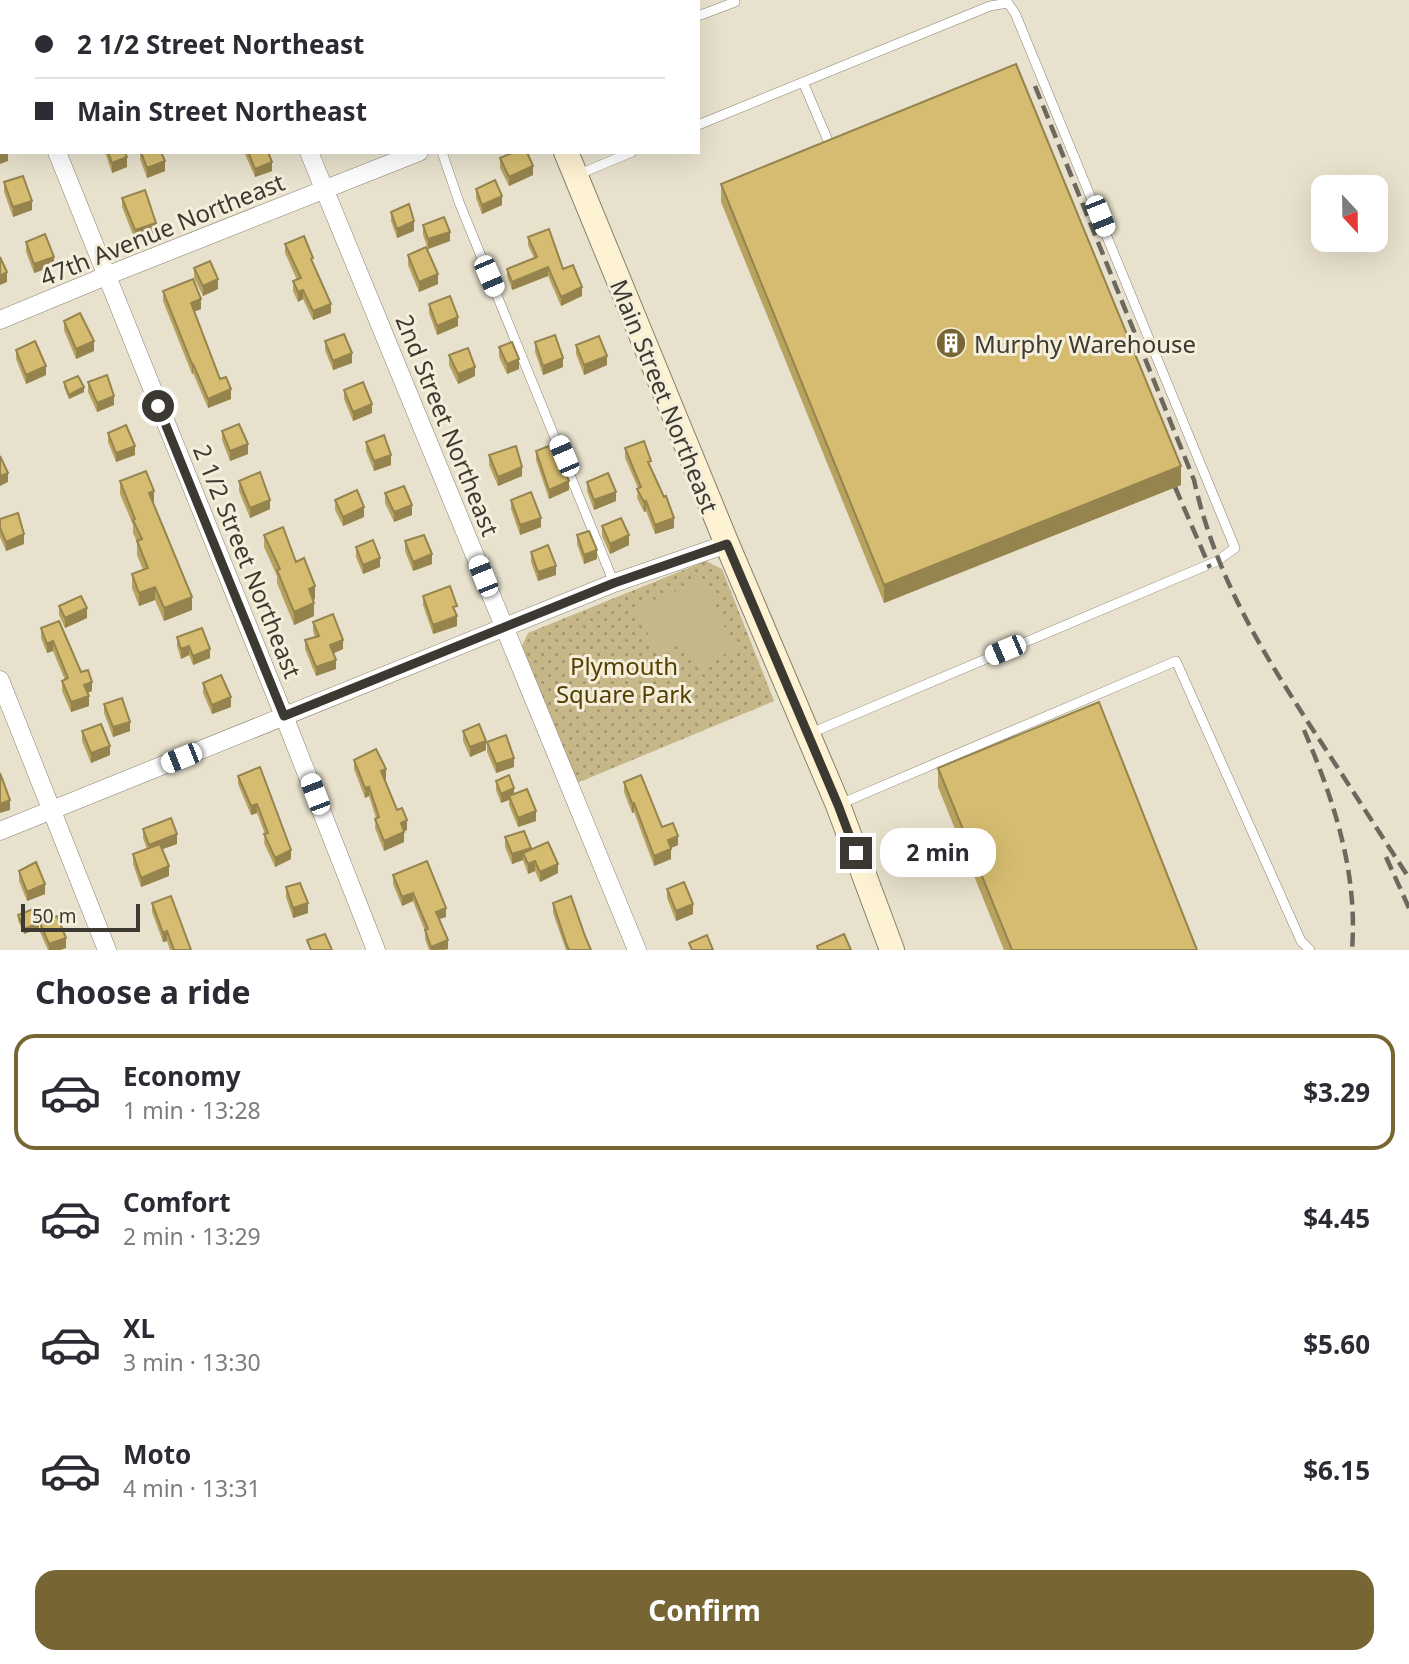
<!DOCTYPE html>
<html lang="en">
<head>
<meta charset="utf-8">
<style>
	:root { --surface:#fff; --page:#f7f7f7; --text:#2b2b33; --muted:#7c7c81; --line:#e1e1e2; --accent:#776634 }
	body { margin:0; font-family:"Noto Sans",sans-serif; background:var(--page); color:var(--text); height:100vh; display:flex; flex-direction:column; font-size:26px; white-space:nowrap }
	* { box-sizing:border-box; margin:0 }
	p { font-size:23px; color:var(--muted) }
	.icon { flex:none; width:38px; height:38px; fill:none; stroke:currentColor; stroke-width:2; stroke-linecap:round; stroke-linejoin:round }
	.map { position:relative; height:950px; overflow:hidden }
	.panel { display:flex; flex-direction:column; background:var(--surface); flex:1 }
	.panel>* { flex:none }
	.banner { position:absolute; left:0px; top:0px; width:700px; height:154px; box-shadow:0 7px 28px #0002; display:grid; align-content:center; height:154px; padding:0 35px; background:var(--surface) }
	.needle { width:46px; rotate:158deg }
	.controls { position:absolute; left:1311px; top:175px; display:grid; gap:14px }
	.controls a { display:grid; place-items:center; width:77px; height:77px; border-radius:14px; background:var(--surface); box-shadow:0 7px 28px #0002; font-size:35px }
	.scale { position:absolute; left:21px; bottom:18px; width:119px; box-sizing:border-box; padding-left:7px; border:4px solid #3b3931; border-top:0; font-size:19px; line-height:24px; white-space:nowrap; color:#3b3931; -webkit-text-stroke:5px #f5eeda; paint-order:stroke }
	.end { position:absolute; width:32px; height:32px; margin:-16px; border:9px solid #3b3931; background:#fff; box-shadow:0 0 0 4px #fff }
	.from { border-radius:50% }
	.bubble { position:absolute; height:49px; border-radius:21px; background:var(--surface); box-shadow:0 7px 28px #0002; font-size:23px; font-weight:700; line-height:49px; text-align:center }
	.car { position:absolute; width:21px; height:42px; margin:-21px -10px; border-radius:9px; box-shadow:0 0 5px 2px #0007; background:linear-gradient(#fff 24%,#345 0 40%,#fff 0 76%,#345 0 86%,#fff 0) }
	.banner b { display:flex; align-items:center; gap:24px; height:66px; font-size:26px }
	.banner b+b { border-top:2px solid var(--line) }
	.banner i { width:18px; height:18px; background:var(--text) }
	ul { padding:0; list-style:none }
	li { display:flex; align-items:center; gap:21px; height:116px; margin:0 14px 10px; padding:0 21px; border:4px solid transparent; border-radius:21px }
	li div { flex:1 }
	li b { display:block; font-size:26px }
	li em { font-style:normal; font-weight:700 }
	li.selected { border-color:var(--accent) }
	li>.icon { width:63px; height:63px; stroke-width:1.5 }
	h2 { padding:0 35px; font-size:32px; line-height:84px }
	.action { display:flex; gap:14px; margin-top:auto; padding:14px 35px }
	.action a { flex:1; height:80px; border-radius:21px; background:var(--accent); color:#fff; font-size:28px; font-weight:700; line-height:80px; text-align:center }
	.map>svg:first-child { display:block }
	.park { fill:url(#park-dots) }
	.pitch { fill:#c6b789 }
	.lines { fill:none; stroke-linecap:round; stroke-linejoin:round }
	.lane-casing { stroke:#87816f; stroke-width:10 }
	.street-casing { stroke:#87816f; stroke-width:19 }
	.secondary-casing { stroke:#87816f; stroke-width:26 }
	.lane { stroke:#fff; stroke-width:9 }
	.street { stroke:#fff; stroke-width:18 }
	.secondary { stroke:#fdf2d1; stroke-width:24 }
	.rail { stroke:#6c685d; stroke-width:4.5; stroke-dasharray:14 7; stroke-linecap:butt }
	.wall { fill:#b7a260 }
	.shaded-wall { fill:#95844e }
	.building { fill:#d5bc70; stroke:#95844e; stroke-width:2 }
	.route { stroke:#3b3931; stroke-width:9 }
	.labels { text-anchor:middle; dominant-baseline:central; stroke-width:6; stroke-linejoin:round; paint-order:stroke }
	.street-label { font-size:24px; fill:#3b3931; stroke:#f5eeda }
	.poi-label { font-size:24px; fill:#3b3931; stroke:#f5eeda; text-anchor:start }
	.park-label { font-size:24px; fill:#524100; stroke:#f5eeda }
</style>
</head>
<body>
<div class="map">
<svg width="1409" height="950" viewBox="0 0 1409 950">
	<defs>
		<pattern id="park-dots" width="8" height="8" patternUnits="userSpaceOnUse" patternTransform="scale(1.75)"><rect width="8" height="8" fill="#c6b789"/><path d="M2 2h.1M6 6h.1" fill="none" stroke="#a29671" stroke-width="1.8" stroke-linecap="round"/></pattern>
	</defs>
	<rect width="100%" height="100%" fill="#e7e1cd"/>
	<path class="park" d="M706 561 722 569 774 701 577 783 522 646 528 633Z"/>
	<path class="pitch" d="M705 579 734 650 694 667 684 643 656 654 637 607Z"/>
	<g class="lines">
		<g class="lane-casing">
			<path id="lane" d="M591 0V2
				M698 16 735 2
				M803 82 832 150
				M698 125 990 6 1008 3 1015 13 1235 548 1217 561 811 733
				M442 152 459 202 614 583
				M577 175 632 152
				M840 804 1176 661 1301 941 1310 950"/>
		</g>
		<g class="street-casing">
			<path id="street" d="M247 0V2
				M0 8 2 13
				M57 152 284 716 376 950
				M309 152 637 950
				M0 320 106 276 419 152
				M0 680 107 950
				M0 831 614 583 727 544"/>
		</g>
		<g class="secondary-casing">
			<path id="secondary" d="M503 0 504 2
				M566 152 727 544 838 805 892 950"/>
		</g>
		<use href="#lane" class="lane"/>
		<use href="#street" class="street"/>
		<use href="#secondary" class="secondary"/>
		<path class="rail" d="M1035 86 1194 480C1216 579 1264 655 1319 739 1349 785 1379 832 1409 878
			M1175 487 1210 568
			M1304 730C1334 801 1358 872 1352 950
			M1386 857 1409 908"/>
	</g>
	<path class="wall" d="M105 152H124L127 167 112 173Z
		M140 152H161L165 171 147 178 140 159Z
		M244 152H268L272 171 255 177Z
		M500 158 533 175 509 186 500 168Z
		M4 182 32 210 13 217 4 192Z
		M721 184 1181 485 884 603 721 202Z
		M476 189 502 205 482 214 476 198Z
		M122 198 156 233 135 240 122 207Z
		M391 212 414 231 397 238 391 221Z
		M423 225 450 241 428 249 423 235Z
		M528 237 563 269 582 296 561 306 548 276 512 290 507 277V269L534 258 528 245Z
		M26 242 54 266 34 273 26 252Z
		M285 244 313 264 331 313 313 320 303 299 298 302 293 291V281L297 280 285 253Z
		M408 255 438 284 419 292 408 265Z
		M194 268 218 289 203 296 194 278Z
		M163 291 201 309 194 311 220 379 231 399 208 408 193 373 192 374 163 301Z
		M429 304 458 326 437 335 429 313Z
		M64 321 94 351 76 359 64 330Z
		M325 341 352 363 333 370 325 350Z
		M535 342 563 367 543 375 535 352Z
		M576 345 607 365 584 375 576 354Z
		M499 347 519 369 507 374 499 357Z
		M16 350 46 375 26 384 16 359Z
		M449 355 475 376 458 384 449 365Z
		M64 382 84 392 69 399 64 387Z
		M88 382 114 405 97 412 88 392Z
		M344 390 372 413 353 421 344 399Z
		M222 431 248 454 230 461 222 440Z
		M108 433 135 455 116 462 108 442Z
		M366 442 391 465 374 471 366 451Z
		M625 448 651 469 674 528 655 534 646 511 644 512 637 498 638 488 625 458Z
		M536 451 569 490 549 499 536 460Z
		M489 455 522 476 498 486 489 465Z
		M120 481 153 505 192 610 164 621 155 600 139 606 132 588V574L143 570 137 555V542L133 533V525L120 494Z
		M239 481 270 509 250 518 239 491Z
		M587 482 616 501 594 510 587 491Z
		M385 493 412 515 394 522 385 503Z
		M335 500 364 517 343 526 335 510Z
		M511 500 541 527 520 535 511 509Z
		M0 519 24 544 6 551 0 537Z
		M602 526 629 545 610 554 602 536Z
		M264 535 296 562 315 599 313 600 314 616 294 625 277 583V576L264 547Z
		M577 535 597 559 584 564 577 544Z
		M405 541 432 564 413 571 405 551Z
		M356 547 380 567 363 574 356 557Z
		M531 552 556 575 538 581 531 562Z
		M423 596 457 615V626L433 634 423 605Z
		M59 606 87 618 65 628 59 615Z
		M313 622 343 649 333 653 336 669 316 676 305 649V640L315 637 313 631Z
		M41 628 81 672 92 691 87 693 89 706 71 712 62 691V681L65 680 53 651 47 653 41 638Z
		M177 637 210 658 193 665 189 655 181 659 177 646Z
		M203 683 231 707 212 714 203 693Z
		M104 704 130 731 113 737 104 713Z
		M82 731 110 755 91 763 82 741Z
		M463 731 486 750 470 757 463 741Z
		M487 742 514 767 496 773 487 752Z
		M354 760 386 779H384L397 810 407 830 404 831V842L384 851 375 828 376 818 369 796 365 798 354 769Z
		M938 768 1197 950H1004L938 787Z
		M238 776 291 859 275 867 264 843 265 834 257 813 251 815 238 784Z
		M496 781 514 794 536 821 518 827 509 805V800L501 803 496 790Z
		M624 782 678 845 671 848V859L654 866 634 812 632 813 624 792Z
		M143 829 177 844 162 849 169 876 141 887 133 864V854L147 849 143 838Z
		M505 837 531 849 558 873 540 882 535 871 528 874 523 860 512 864 505 847Z
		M19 871 45 894 27 901 19 881Z
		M393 875 446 917 439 919 448 949 445 950H429L425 939V931L413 901 402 906 393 884Z
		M286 887 308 913 293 918 286 897Z
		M667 889 693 914 676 921 667 898Z
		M152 903 191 950H170L167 941 163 942 152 912Z
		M553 903 585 936 591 950H566L553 913Z
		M18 915 39 928 24 934 18 920Z
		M40 923 66 948 60 950H48L40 932Z"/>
	<path class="shaded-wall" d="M54 0H63V2H49Z
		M648 0H668L664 2H648Z
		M6 152H8V161L0 164V154Z
		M127 157V167L112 173V163Z
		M165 161V171L147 178V168Z
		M272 162V171L255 177V169Z
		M533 166V175L509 186V177Z
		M502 196V205L482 214V205Z
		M32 201V210L13 217V207Z
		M414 221V231L397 238V229Z
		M156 223V233L135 240V230Z
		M450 232V241L428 249V239Z
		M54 257V266L34 273V264Z
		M548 267V276L512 290V282Z
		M7 272V282L0 285V276Z
		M438 274V284L419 292V282Z
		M218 279V289L203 296V286Z
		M582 287V296L561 306V297Z
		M303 290V299L298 302V292Z
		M201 299V309L191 313V303Z
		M331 304V313L313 320V311Z
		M458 317V326L437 335V326Z
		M94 341V351L76 359V349Z
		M352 353V363L333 370V361Z
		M607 356V365L584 375V365Z
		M563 358V367L543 375V366Z
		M519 359V369L507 374V364Z
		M192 364H193V373L192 374Z
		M46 366V375L26 384V375Z
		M475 367V376L458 384V374Z
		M84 387V392L69 399V395Z
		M231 389V399L208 408V399Z
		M114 396V405L97 412V403Z
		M372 404V413L353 421V412Z
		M248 444V454L230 461V451Z
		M135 446V455L116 462V453Z
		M391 455V465L374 471V461Z
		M1181 466V485L884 603V585Z
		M522 467V476L498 486V477Z
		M8 473V482L0 486V476Z
		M569 481V490L549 499V490Z
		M154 491V505L149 493Z
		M616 492V501L594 510V500Z
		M270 500V509L250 518V508Z
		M646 501V511L644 512V502Z
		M412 505V515L394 522V512Z
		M364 507V517L343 526V517Z
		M541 518V527L520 535V525Z
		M674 518V528L655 534V525Z
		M24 534V544L6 551V542Z
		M629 535V545L610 554V544Z
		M597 550V559L584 564V555Z
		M432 554V564L413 571V562Z
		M380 558V567L363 574V565Z
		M556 566V575L538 581V572Z
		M315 586V599L309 602V589Z
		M155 587V600L139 606V593Z
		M192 597V610L164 621V608Z
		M314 603V616L294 625V612Z
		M87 608V618L65 628V618Z
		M457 616V626L433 634V625Z
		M343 640V649L330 655V645Z
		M53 641V651L47 653V644Z
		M189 646V655L181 659V649Z
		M210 649V658L193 665V656Z
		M336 660V669L316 676V667Z
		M92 682V691L84 694V685Z
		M89 696V706L71 712V702Z
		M231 697V707L212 714V705Z
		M130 722V731L113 737V727Z
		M486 741V750L470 757V747Z
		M110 746V755L91 763V753Z
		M514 758V767L496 773V764Z
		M386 769V779L381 781V771Z
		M369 787V796L365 798V788Z
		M514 788V798L509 796V800L501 803V794Z
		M10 800V810L0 813V804Z
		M632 803H634V812L632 813Z
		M257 804V813L251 815V806Z
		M536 811V821L518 827V818Z
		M407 820V830L401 832V823Z
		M404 832V842L384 851V841Z
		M177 834V844L149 854V845Z
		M678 836V845L668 849V840Z
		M531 848V857L523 853V860L512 864V854Z
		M671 849V859L654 866V856Z
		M291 850V859L275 867V858Z
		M535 861V871L528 874V864Z
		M558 864V873L540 882V872Z
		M169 866V876L141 887V878Z
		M45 884V894L27 901V892Z
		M413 893V901L402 906V897Z
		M308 903V913L293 918V908Z
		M693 904V914L676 921V911Z
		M446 908V917L436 920V912Z
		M39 923V928L24 934V929Z
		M167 931V941L163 942V933Z
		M66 938V948L60 950H49V944Z
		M448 940V949L431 950V947Z"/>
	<path class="building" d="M187 0H209L210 2H188Z
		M308 0H338V2H309Z
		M443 0H460L455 2H444Z
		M1016 64 1181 466 884 585 721 184Z
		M1 131 2 152H6L0 154V132Z
		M108 152H124L127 157 112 163Z
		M141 152H161L165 161 147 168Z
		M248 152H268L272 162 255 169Z
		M514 152H527L533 166 509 177 500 158Z
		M23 176 32 201 13 207 4 182Z
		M495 180 502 196 482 205 476 189Z
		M145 190 156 223 135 230 122 198Z
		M409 204 414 221 397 229 391 212Z
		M444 217 450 232 428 239 423 225Z
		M549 229 563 269 573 265 582 287 561 297 548 267 512 282 507 269 537 257 528 237Z
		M45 234 54 257 34 264 26 242Z
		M304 236 313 258 311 259 331 304 313 311 303 290 298 292 293 281 301 278 285 244Z
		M426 247 438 274 419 282 408 255Z
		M0 257 7 272 0 276Z
		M210 261 218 279 203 286 194 268Z
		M193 279 201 299 191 303 220 379 226 377 231 389 208 399 193 364H192L163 291Z
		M450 296 458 317 437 326 429 304Z
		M80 313 94 341 76 349 64 321Z
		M344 334 352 353 333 361 325 341Z
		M555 335 563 358 543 366 535 342Z
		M599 336 607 356 584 365 576 345Z
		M35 341 46 366 26 375 16 350Z
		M512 342 519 359 507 364 499 347Z
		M468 348 475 367 458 374 449 355Z
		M107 375 114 396 97 403 88 382Z
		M78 376 84 387 69 395 64 382Z
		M363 382 372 404 353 412 344 390Z
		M239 424 248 444 230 451 222 431Z
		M126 425 135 446 116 453 108 433Z
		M384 435 391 455 374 461 366 442Z
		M644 441 651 461 648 462 664 497 666 496 674 518 655 525 646 501 644 502 637 489 641 487 625 448Z
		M554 444 569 481 549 490 536 451Z
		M516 446 522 467 498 477 489 455Z
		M0 456 8 473 0 476Z
		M146 471 154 491 149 493 192 597 164 608 155 587 139 593 132 574 148 568 137 541 142 539 133 520 135 519 120 481Z
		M260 472 270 500 250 508 239 481Z
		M608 473 616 492 594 500 587 482Z
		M404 486 412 505 394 512 385 493Z
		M357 490 364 507 343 517 335 500Z
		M531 492 541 518 520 525 511 500Z
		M18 513 24 534 6 542 0 528V519Z
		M621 518 629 535 610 544 602 526Z
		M283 527 296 562 304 558 315 586 309 589 314 603 294 612 277 570 280 569 264 535Z
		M589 531 597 550 584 555 577 535Z
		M424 535 432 554 413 562 405 541Z
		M373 540 380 558 363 565 356 547Z
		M548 545 556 566 538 572 531 552Z
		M450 586 457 606 453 607 457 616 433 625 423 596Z
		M81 596 87 608 65 618 59 606Z
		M333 614 343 640 330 645 336 660 316 667 305 640 319 636 313 622Z
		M59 621 81 672 88 670 92 682 84 685 89 696 71 702 62 681 68 678 53 641 47 644 41 628Z
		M202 628 210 649 193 656 189 646 181 649 177 637Z
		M221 675 231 697 212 705 203 683Z
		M122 698 130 722 113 727 104 704Z
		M1099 702 1197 950H1012L938 768Z
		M101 724 110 746 91 753 82 731Z
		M479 724 486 741 470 747 463 731Z
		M506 735 514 758 496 764 487 742Z
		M376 749 386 769 381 771 397 810 402 808 407 820 401 823 404 832 384 841 375 819 379 817 369 787 365 788 354 760Z
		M260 767 291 850 275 858 264 834 268 833 257 804 251 806 238 776Z
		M0 773 10 800 0 804Z
		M509 775 514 788 501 794 496 781Z
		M641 775 662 827 673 823 678 836 668 840 671 849 654 856 634 803H632L624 782Z
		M527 789 536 811 518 818 509 796Z
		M171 818 177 834 149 845 143 829Z
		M524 831 531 848 512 854 505 837Z
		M548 842 558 864 540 872 535 861 528 864 523 853Z
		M160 844 169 866 141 878 133 854Z
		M427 861 446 908 436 912 448 940 431 947 425 930 428 929 413 893 402 897 393 875Z
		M36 862 45 884 27 892 19 871Z
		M684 882 693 904 676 911 667 889Z
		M300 883 308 903 293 908 286 887Z
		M171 896 191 950H174L167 931 163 933 152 903Z
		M571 896 585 936 591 950H569L566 943 553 903Z
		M33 909 39 923 24 929 18 915Z
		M57 916 66 938 49 944 40 923Z
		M325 934 332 950H311L307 940Z
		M844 934 851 950H818L817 946Z
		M707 935 713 950H692L689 943Z"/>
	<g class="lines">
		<path class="route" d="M158 406 284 716 614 583 727 544 838 805 856 853"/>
	</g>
	<defs>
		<g id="building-disc" transform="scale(1.575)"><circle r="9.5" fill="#776634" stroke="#f5eeda"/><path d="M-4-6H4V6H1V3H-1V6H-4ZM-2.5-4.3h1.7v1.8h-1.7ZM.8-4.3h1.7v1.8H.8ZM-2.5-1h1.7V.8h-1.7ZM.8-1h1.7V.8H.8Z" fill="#fff"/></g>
	</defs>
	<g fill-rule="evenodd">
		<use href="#building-disc" x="951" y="343"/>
	</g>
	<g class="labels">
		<g class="street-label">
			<text transform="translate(162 229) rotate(-22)">47th Avenue Northeast</text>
			<text transform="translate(665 396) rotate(68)">Main Street Northeast</text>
			<text transform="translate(448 425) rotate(68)">2nd Street Northeast</text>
			<text transform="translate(248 561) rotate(68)">2 1/2 Street Northeast</text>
		</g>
		<g class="poi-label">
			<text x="974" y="343">Murphy Warehouse</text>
		</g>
		<g class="park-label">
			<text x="624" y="665">Plymouth<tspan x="624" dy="28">Square Park</tspan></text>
		</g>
	</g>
</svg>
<div class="controls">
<a><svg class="needle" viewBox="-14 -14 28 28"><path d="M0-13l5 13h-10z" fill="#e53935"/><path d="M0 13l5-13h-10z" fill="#7c7c81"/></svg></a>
</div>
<div class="scale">50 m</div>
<i class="end from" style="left:158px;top:406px"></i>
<i class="end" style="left:856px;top:853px"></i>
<div class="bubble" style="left:880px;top:828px;width:116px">2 min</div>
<i class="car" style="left:1100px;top:216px;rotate:158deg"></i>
<i class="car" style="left:489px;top:276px;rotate:157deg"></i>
<i class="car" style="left:564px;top:456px;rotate:337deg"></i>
<i class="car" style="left:483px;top:576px;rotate:338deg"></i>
<i class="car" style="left:1005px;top:650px;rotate:247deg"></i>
<i class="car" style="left:181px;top:758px;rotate:248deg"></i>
<i class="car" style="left:315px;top:794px;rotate:339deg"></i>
<div class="banner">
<b><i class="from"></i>2 1/2 Street Northeast</b>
<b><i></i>Main Street Northeast</b>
</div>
</div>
<section class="panel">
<h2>Choose a ride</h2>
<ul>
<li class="selected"><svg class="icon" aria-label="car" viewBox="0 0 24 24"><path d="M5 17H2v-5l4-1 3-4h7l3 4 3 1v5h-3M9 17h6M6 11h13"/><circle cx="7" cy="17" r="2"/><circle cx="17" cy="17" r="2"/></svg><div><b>Economy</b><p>1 min · 13:28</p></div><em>$3.29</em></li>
<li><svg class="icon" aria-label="car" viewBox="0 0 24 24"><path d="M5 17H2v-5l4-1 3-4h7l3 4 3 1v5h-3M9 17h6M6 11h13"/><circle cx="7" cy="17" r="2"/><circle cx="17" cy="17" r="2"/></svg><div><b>Comfort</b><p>2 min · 13:29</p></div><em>$4.45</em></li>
<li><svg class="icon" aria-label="car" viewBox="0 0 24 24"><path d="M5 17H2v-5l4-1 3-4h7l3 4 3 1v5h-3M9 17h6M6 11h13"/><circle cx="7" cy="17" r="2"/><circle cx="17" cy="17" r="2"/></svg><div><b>XL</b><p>3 min · 13:30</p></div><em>$5.60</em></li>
<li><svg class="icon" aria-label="car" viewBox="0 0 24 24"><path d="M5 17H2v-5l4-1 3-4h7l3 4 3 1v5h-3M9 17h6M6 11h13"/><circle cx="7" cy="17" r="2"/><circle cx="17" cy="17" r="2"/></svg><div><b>Moto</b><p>4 min · 13:31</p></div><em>$6.15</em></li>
</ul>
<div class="action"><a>Confirm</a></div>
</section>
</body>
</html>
